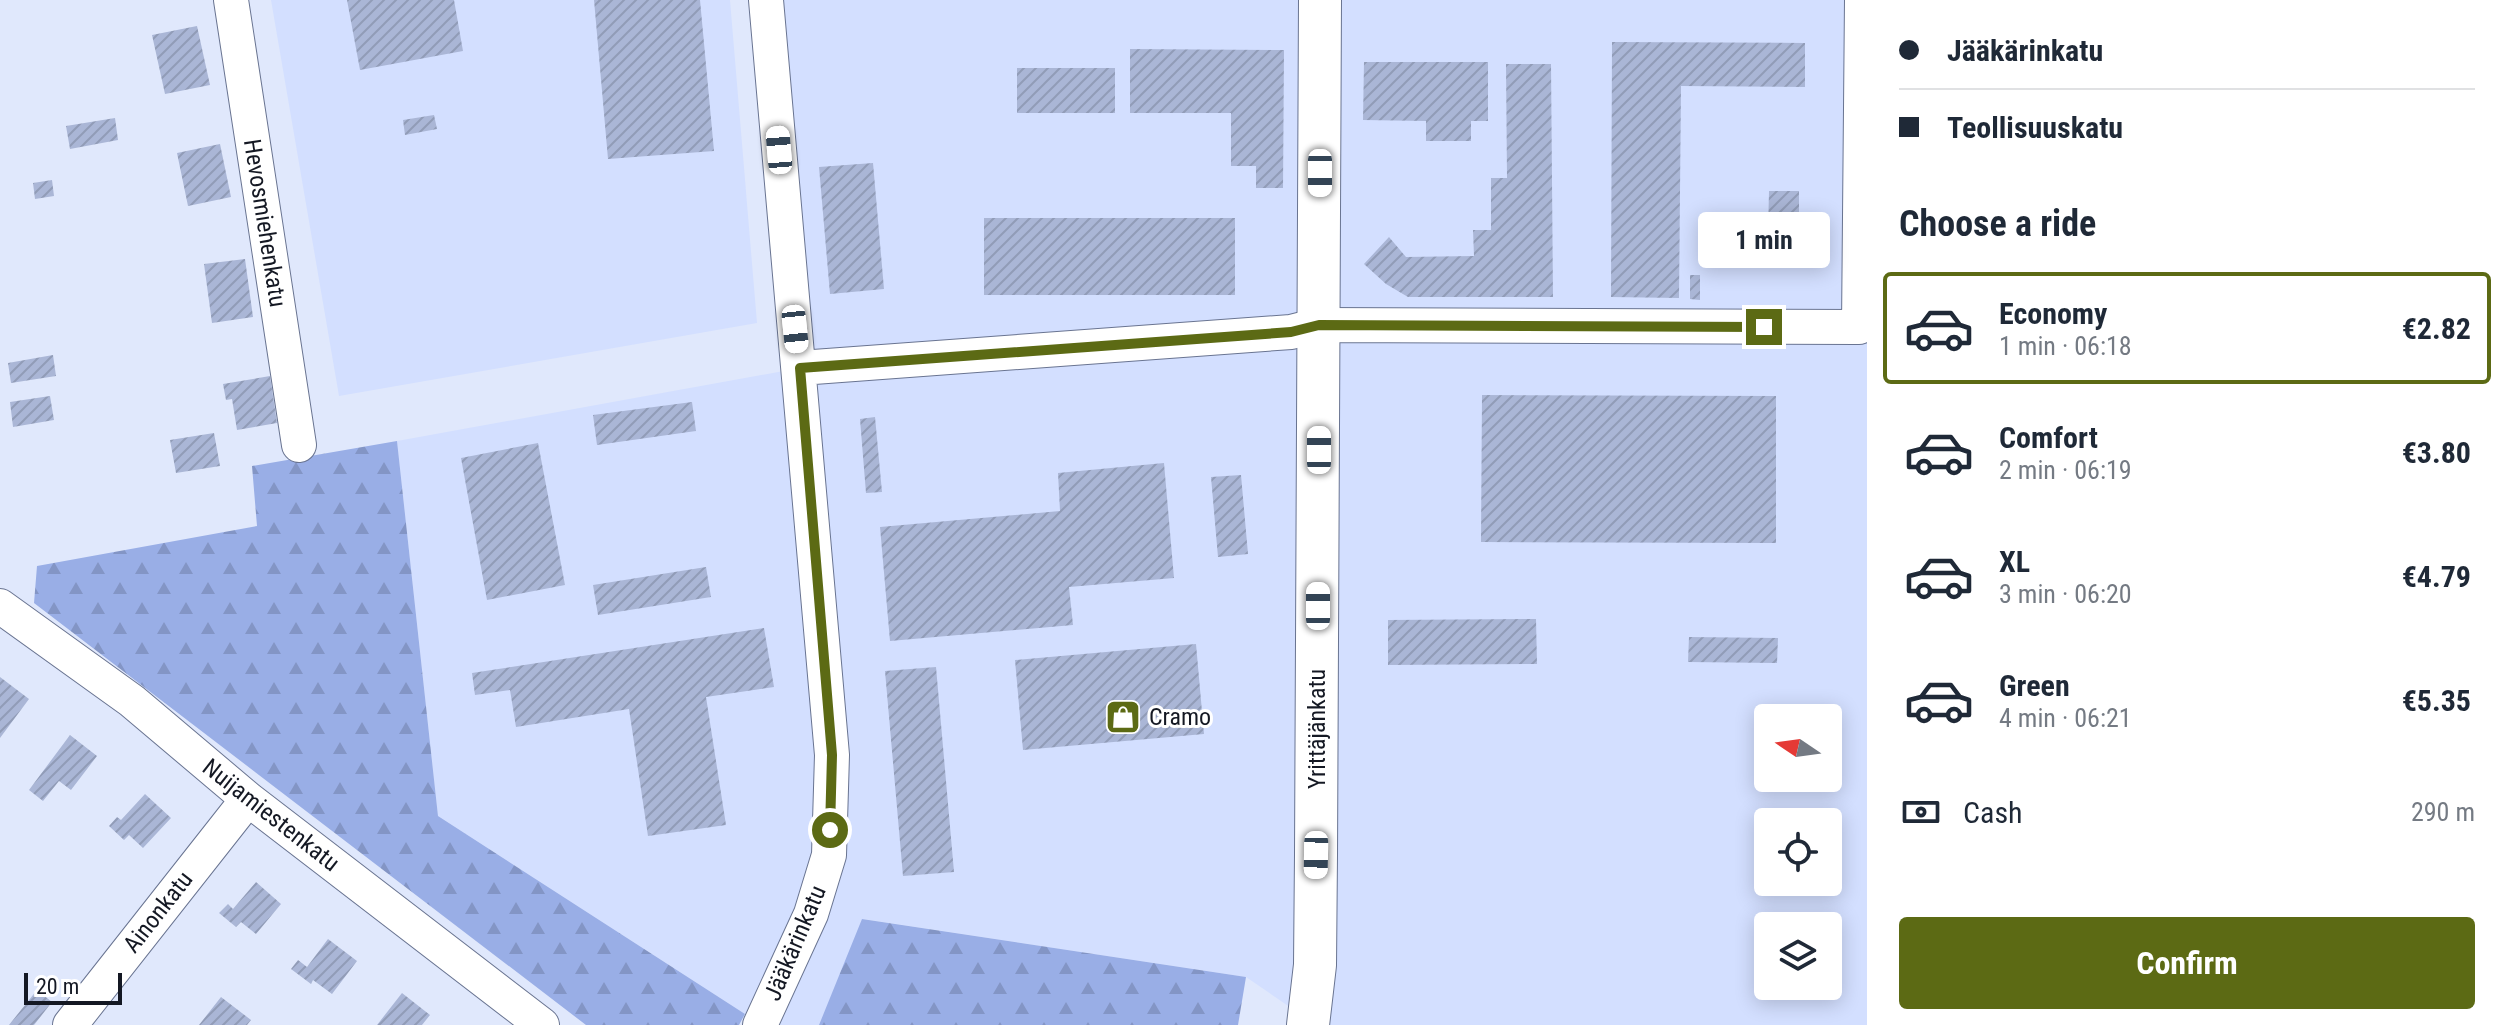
<!DOCTYPE html>
<html lang="en">
<head>
<meta charset="utf-8">
<style>
	:root { --surface:#fff; --page:#f6f6f7; --text:#1f2937; --muted:#747a83; --line:#e0e1e3; --accent:#5c6a14 }
	body { margin:0; font-family:"Roboto Condensed",sans-serif; background:var(--page); color:var(--text); height:100vh; display:flex; flex-direction:column; font-size:30px; white-space:nowrap }
	* { box-sizing:border-box; margin:0 }
	p { font-size:26px; color:var(--muted) }
	.icon { flex:none; width:44px; height:44px; fill:none; stroke:currentColor; stroke-width:2; stroke-linecap:round; stroke-linejoin:round }
	.map { position:relative; flex:1; overflow:hidden }
	.panel { display:flex; flex-direction:column; background:var(--surface); width:640px }
	.panel>* { flex:none }
	.banner { display:grid; align-content:center; height:176px; padding:0 32px; background:var(--surface) }
	.needle { width:52px; rotate:283deg }
	.buttons { position:absolute; left:1754px; top:704px; display:grid; gap:16px }
	.buttons a { display:grid; place-items:center; width:88px; height:88px; border-radius:8px; background:var(--surface); box-shadow:0 4px 20px #0003; font-size:40px }
	.scale { position:absolute; left:24px; bottom:20px; width:98px; box-sizing:border-box; padding-left:8px; border:4px solid #141823; border-top:0; font-size:22px; line-height:28px; white-space:nowrap; color:#141823; -webkit-text-stroke:6px #fff; paint-order:stroke }
	.end { position:absolute; width:36px; height:36px; margin:-18px; border:10px solid #5c6a14; background:#fff; box-shadow:0 0 0 4px #fff }
	.from { border-radius:50% }
	.bubble { position:absolute; height:56px; border-radius:8px; background:var(--surface); box-shadow:0 4px 20px #0003; font-size:26px; font-weight:700; line-height:56px; text-align:center }
	.car { position:absolute; width:24px; height:48px; margin:-24px -12px; border-radius:10px; box-shadow:0 0 6px 2px #0007; background:linear-gradient(#fff 24%,#345 0 40%,#fff 0 76%,#345 0 86%,#fff 0) }
	.banner b { display:flex; align-items:center; gap:28px; height:76px; font-size:30px }
	.banner b+b { border-top:2px solid var(--line) }
	.banner i { width:20px; height:20px; background:var(--text) }
	ul { padding:0; list-style:none }
	li { display:flex; align-items:center; gap:24px; height:112px; margin:0 16px 12px; padding:0 16px; border:4px solid transparent; border-radius:8px }
	li div { flex:1 }
	li b { display:block; font-size:30px }
	li em { font-style:normal; font-weight:700 }
	li.current { border-color:var(--accent) }
	li>.icon { width:72px; height:72px; stroke-width:1.5 }
	h2 { padding:0 32px; font-size:36px; line-height:96px }
	.pay { display:flex; align-items:center; gap:20px; height:88px; padding:0 32px; font-size:30px }
	.pay p { margin-inline-start:auto }
	.cta { display:flex; gap:16px; margin-top:auto; padding:16px 32px }
	.cta a { flex:1; height:92px; border-radius:8px; background:var(--accent); color:#fff; font-size:32px; font-weight:700; line-height:92px; text-align:center }
	main { display:flex; flex:1; min-height:0 }
	.map>svg:first-child { display:block }
	.built { fill:#d3dfff; fill-rule:evenodd }
	.forest { fill:url(#forest-firs) }
	.building { fill:url(#building-hatch) }
	.lines { fill:none; stroke-linecap:round; stroke-linejoin:round }
	.minor-casing { stroke:#697491; stroke-width:36 }
	.tertiary-casing { stroke:#697491; stroke-width:44 }
	.minor { stroke:#fff; stroke-width:34 }
	.tertiary { stroke:#fff; stroke-width:42 }
	.route { stroke:#5c6a14; stroke-width:10 }
	.labels { text-anchor:middle; dominant-baseline:central; stroke-width:6; stroke-linejoin:round; paint-order:stroke }
	.street-label { font-size:24px; fill:#141823; stroke:#fff }
	.poi-label { font-size:24px; fill:#141823; stroke:#fff; text-anchor:start }
</style>
</head>
<body>
<main>
<div class="map">
<svg width="1867" height="1025" viewBox="0 0 1867 1025">
	<defs>
		<pattern id="forest-firs" width="22" height="20" patternUnits="userSpaceOnUse" patternTransform="scale(2)"><rect width="22" height="20" fill="#99aee6"/><path d="M5 1l3.5 6h-7zM16 11l3.5 6h-7z" fill="#8395c5"/></pattern>
		<pattern id="building-hatch" width="6" height="6" patternUnits="userSpaceOnUse" patternTransform="scale(2)"><rect width="6" height="6" fill="#aab6d6"/><path d="M-1 1l2-2M0 6l6-6M5 7l2-2" fill="none" stroke="#919cb7"/></pattern>
	</defs>
	<rect width="100%" height="100%" fill="#e0e8fc"/>
	<path class="built" d="M271 0H730L757 323 339 396Z
		M778 0H1867V1025H1316L1246 977 863 919 819 1025H762L438 816 397 441 800 368ZM1768 718H1828V778H1768ZM1768 822H1828V882H1768ZM1768 926H1828V986H1768Z"/>
	<path class="forest" d="M397 441 438 816 745 1014 739 1025H586L34 603 37 566 257 526 252 466Z
		M862 919 1246 977 1238 1025H819Z"/>
	<path class="building" d="M347 0H454L463 51 360 70Z
		M594 0H700L714 151 608 159Z
		M197 26 210 85 165 94 152 35Z
		M1612 42 1805 43V87L1681 86 1679 298 1611 297Z
		M1130 49 1284 50 1283 188H1256V166H1231V113H1130Z
		M1364 62H1488V121H1471V141H1426V121L1363 120Z
		M1506 64H1551L1553 297H1408L1386 284 1364 264 1389 237 1406 257 1474 256 1473 230H1491V178H1507Z
		M1017 68H1115V113H1017Z
		M434 115 437 129 405 135 403 120Z
		M115 118 118 140 70 149 66 126Z
		M220 144 231 197 188 206 177 153Z
		M873 163 884 289 830 294 819 167Z
		M52 180 54 196 35 199 33 183Z
		M1769 191H1799V233H1768Z
		M984 218H1235V295H984Z
		M245 259 253 317 212 323 204 264Z
		M1690 275H1700V300L1690 299Z
		M53 355 56 376 11 383 8 363Z
		M270 376 277 423 237 430 232 399 226 400 223 384Z
		M1482 395 1776 396V543L1481 542Z
		M50 396 54 420 13 427 10 402Z
		M692 402 696 431 597 445 593 415Z
		M875 417 882 492 866 493 860 419Z
		M214 433 220 466 176 473 170 440Z
		M538 443 565 585 487 600 461 458Z
		M1164 463 1174 578 1069 587 1073 625 890 641 880 527 1060 511 1058 473Z
		M1241 475 1248 554 1218 557 1211 477Z
		M706 567 711 597 598 615 593 585Z
		M1536 619 1537 664 1388 665V620Z
		M764 628 774 687 706 697 726 825 648 836 629 709 516 727 510 690 475 695 472 673Z
		M1689 637 1778 638 1777 663 1688 662Z
		M1196 644 1204 734 1023 750 1015 660Z
		M936 667 954 872 903 876 885 671Z
		M0 677 29 699 0 738Z
		M70 735 97 756 71 790 59 781 43 801 29 790Z
		M145 794 171 818 143 848 129 835 124 840 109 826 117 817 121 820Z
		M256 882 281 904 256 934 241 922 236 927 219 913 228 904 233 909Z
		M328 939 357 961 332 994 313 980 311 984 291 969 298 960 307 967Z
		M37 990 52 1002 34 1025H9Z
		M402 993 430 1015 422 1025H377Z
		M221 997 251 1020 247 1025H199Z"/>
	<g class="lines">
		<g class="minor-casing">
			<path id="minor" d="M231 0 299 445
				M800 368 1291 332 1319 325 1859 327 1862 0
				M0 606 132 701 248 799 542 1025
				M70 1025 248 799
				M760 1025 811 914 829 855 832 755 766 0"/>
		</g>
		<g class="tertiary-casing">
			<path id="tertiary" d="M1308 1025 1315 965 1316 855 1320 0"/>
		</g>
		<use href="#minor" class="minor"/>
		<use href="#tertiary" class="tertiary"/>
	</g>
	<g class="lines">
		<path class="route" d="M830 830 832 755 800 368 1291 332 1319 325 1764 327"/>
	</g>
	<defs>
		<g id="shop-square" transform="scale(1.8)"><rect x="-9" y="-9" width="18" height="18" rx="4" fill="#5c6a14" stroke="#fff"/><path d="M-5-2.5h2.3a2.7 3.5 0 0 1 5.4 0H5L5.5 6h-11ZM-1.5-2.5h3a1.5 2.3 0 0 0-3 0Z" fill="#fff"/></g>
	</defs>
	<g fill-rule="evenodd">
		<use href="#shop-square" x="1123" y="717"/>
	</g>
	<g class="labels">
		<g class="street-label">
			<text transform="translate(265 223) rotate(81)">Hevosmiehenkatu</text>
			<text transform="translate(1317 729) rotate(-90)">Yrittäjänkatu</text>
			<text transform="translate(271 815) rotate(38)">Nuijamiestenkatu</text>
			<text transform="translate(158 912) rotate(-52)">Ainonkatu</text>
			<text transform="translate(795 943) rotate(-67)">Jääkärinkatu</text>
		</g>
		<g class="poi-label">
			<text x="1149" y="717">Cramo</text>
		</g>
	</g>
</svg>
<div class="buttons">
<a><svg class="needle" viewBox="-14 -14 28 28"><path d="M0-13l5 13h-10z" fill="#e53935"/><path d="M0 13l5-13h-10z" fill="#747a83"/></svg></a>
<a><svg class="icon" aria-label="locate" viewBox="0 0 24 24"><circle cx="12" cy="12" r="6"/><path d="M12 2v4M12 18v4M2 12h4M18 12h4"/></svg></a>
<a><svg class="icon" aria-label="layers" viewBox="0 0 24 24"><path d="M12 4l9 5-9 5-9-5zM3 14l9 5 9-5"/></svg></a>
</div>
<div class="scale">20 m</div>
<i class="end from" style="left:830px;top:830px"></i>
<i class="end" style="left:1764px;top:327px"></i>
<div class="bubble" style="left:1698px;top:212px;width:132px">1 min</div>
<i class="car" style="left:779px;top:150px;rotate:355deg"></i>
<i class="car" style="left:1320px;top:173px;rotate:180deg"></i>
<i class="car" style="left:795px;top:329px;rotate:174deg"></i>
<i class="car" style="left:1319px;top:450px;rotate:0deg"></i>
<i class="car" style="left:1318px;top:606px;rotate:0deg"></i>
<i class="car" style="left:1316px;top:855px;rotate:181deg"></i>
</div>
<section class="panel">
<div class="banner">
<b><i class="from"></i>Jääkärinkatu</b>
<b><i></i>Teollisuuskatu</b>
</div>
<h2>Choose a ride</h2>
<ul>
<li class="current"><svg class="icon" aria-label="car" viewBox="0 0 24 24"><path d="M5 17H2v-5l4-1 3-4h7l3 4 3 1v5h-3M9 17h6M6 11h13"/><circle cx="7" cy="17" r="2"/><circle cx="17" cy="17" r="2"/></svg><div><b>Economy</b><p>1 min · 06:18</p></div><em>€2.82</em></li>
<li><svg class="icon" aria-label="car" viewBox="0 0 24 24"><path d="M5 17H2v-5l4-1 3-4h7l3 4 3 1v5h-3M9 17h6M6 11h13"/><circle cx="7" cy="17" r="2"/><circle cx="17" cy="17" r="2"/></svg><div><b>Comfort</b><p>2 min · 06:19</p></div><em>€3.80</em></li>
<li><svg class="icon" aria-label="car" viewBox="0 0 24 24"><path d="M5 17H2v-5l4-1 3-4h7l3 4 3 1v5h-3M9 17h6M6 11h13"/><circle cx="7" cy="17" r="2"/><circle cx="17" cy="17" r="2"/></svg><div><b>XL</b><p>3 min · 06:20</p></div><em>€4.79</em></li>
<li><svg class="icon" aria-label="car" viewBox="0 0 24 24"><path d="M5 17H2v-5l4-1 3-4h7l3 4 3 1v5h-3M9 17h6M6 11h13"/><circle cx="7" cy="17" r="2"/><circle cx="17" cy="17" r="2"/></svg><div><b>Green</b><p>4 min · 06:21</p></div><em>€5.35</em></li>
</ul>
<div class="pay"><svg class="icon" aria-label="cash" viewBox="0 0 24 24"><path d="M3 7h18v10H3z"/><circle cx="12" cy="12" r="2"/></svg>Cash<p>290 m</p></div>
<div class="cta"><a>Confirm</a></div>
</section>
</main>
</body>
</html>
